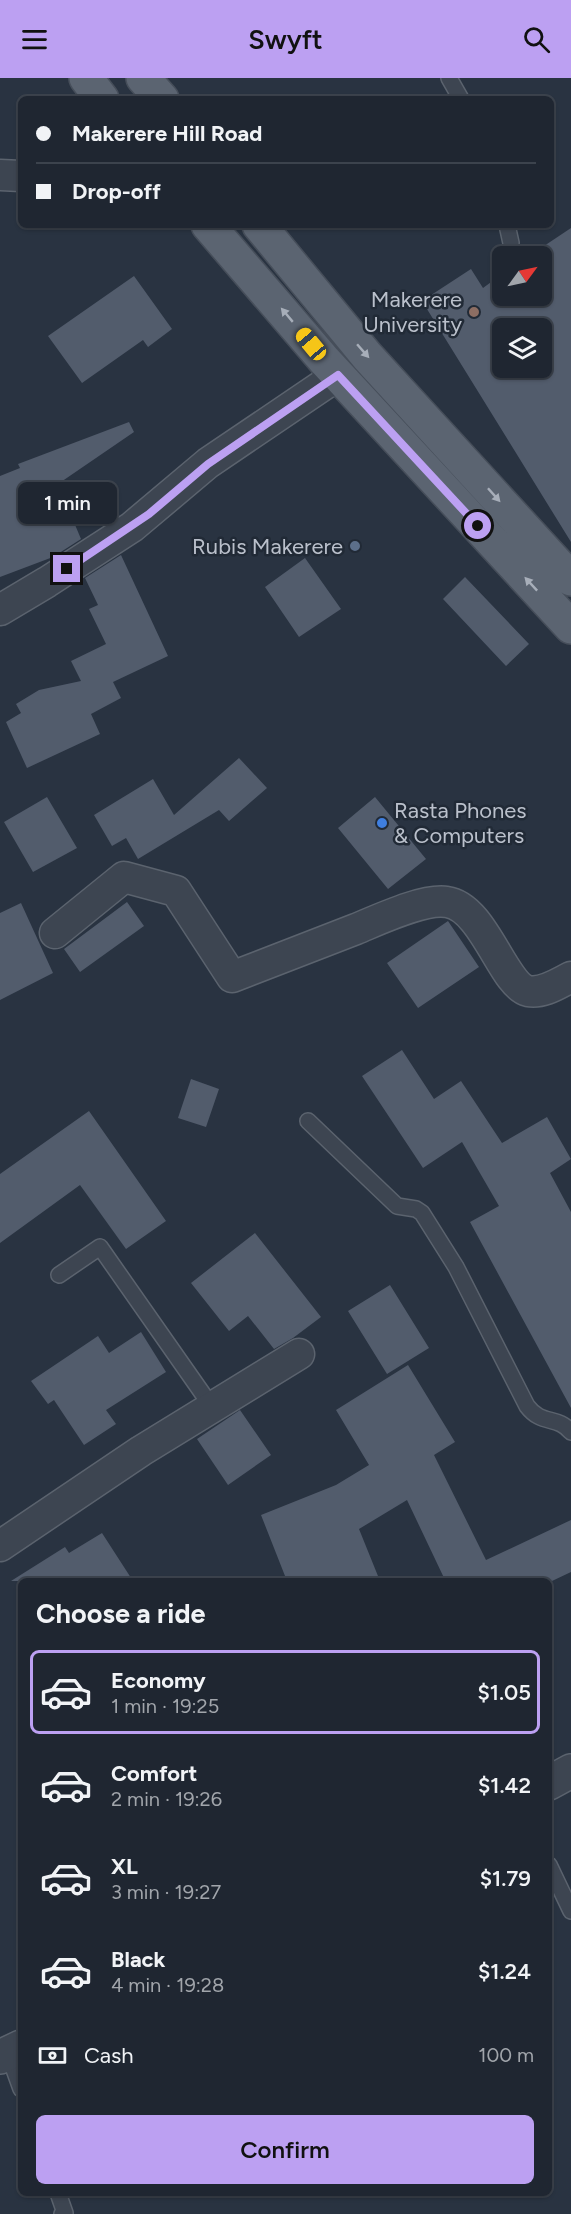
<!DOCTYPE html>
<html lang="en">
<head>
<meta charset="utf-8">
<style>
	:root { --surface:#1f2631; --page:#2c323d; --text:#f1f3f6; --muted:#a1a5ab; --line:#3c434d; --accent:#bca0f2 }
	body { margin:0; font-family:Figtree,sans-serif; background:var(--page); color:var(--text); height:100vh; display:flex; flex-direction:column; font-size:22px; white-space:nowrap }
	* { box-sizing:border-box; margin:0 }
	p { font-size:20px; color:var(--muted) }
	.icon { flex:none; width:33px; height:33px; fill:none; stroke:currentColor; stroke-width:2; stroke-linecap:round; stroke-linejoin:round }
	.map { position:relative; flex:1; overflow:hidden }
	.drawer { position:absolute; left:18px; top:1500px; width:534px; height:618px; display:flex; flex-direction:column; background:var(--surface); border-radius:9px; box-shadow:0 2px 4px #0004,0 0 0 2px var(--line) }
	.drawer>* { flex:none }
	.banner { position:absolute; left:18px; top:18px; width:536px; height:132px; border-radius:9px; box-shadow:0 2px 4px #0004,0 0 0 2px var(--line); display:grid; align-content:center; height:132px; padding:0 18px; background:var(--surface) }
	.needle { width:39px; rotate:57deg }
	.tools { position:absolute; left:492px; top:168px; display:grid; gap:12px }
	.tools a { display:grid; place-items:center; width:60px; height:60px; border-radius:9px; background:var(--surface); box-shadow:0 2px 4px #0004,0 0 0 2px var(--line); font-size:30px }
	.end { position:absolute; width:27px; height:27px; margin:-14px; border:8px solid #bca0f2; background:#111; box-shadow:0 0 0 3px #111 }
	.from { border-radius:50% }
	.bubble { position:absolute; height:42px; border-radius:9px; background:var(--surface); box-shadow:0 2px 4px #0004,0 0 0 2px var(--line); font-size:20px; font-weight:600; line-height:42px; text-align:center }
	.car { position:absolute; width:18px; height:36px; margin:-18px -9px; border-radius:8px; box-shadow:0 0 4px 2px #0007; background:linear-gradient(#f5c518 24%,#345 0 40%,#f5c518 0 76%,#345 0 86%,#f5c518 0) }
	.banner b { display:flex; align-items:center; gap:21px; height:57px; font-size:22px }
	.banner b+b { border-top:2px solid var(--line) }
	.banner i { width:15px; height:15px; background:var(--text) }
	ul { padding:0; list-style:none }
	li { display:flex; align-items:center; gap:18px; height:84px; margin:0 12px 9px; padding:0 6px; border:3px solid transparent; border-radius:9px }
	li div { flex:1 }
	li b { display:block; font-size:22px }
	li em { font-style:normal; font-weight:600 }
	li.current { border-color:var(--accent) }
	li>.icon { width:54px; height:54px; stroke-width:1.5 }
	h2 { padding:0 18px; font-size:27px; line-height:72px }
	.pay { display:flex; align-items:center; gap:15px; height:66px; padding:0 18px; font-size:22px }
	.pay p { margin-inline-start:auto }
	.action { display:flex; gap:12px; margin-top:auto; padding:12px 18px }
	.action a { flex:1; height:69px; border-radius:9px; background:var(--accent); color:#111; font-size:24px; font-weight:600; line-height:69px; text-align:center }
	header { display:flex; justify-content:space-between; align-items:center; height:78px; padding:0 18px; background:var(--accent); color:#111; font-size:27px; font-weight:600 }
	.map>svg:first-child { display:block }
	.building { fill:#525c6c; fill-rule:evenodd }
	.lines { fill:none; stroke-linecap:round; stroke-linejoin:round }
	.service-casing { stroke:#5b636e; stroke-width:18 }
	.minor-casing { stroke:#5b636e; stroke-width:33 }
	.tertiary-casing { stroke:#5b636e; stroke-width:36 }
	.primary-casing { stroke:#464e5a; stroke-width:36 }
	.service { stroke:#3d4551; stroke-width:15 }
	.minor { stroke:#3d4551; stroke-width:30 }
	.tertiary { stroke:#3d4551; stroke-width:33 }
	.primary { stroke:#5b6471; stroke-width:33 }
	.oneway { fill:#a7aeb9 }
	.route { stroke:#bca0f2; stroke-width:8 }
	.education-dot { fill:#8d6e63; stroke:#212a36; stroke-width:2 }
	.service-dot { fill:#5c6f8a; stroke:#212a36; stroke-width:2 }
	.shop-dot { fill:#3f7fe0; stroke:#212a36; stroke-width:2 }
	.labels { text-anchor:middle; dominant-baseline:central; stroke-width:5; stroke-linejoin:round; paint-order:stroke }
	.poi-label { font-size:22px; fill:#bac0cb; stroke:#212a36; text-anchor:end }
</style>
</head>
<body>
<header><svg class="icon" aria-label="menu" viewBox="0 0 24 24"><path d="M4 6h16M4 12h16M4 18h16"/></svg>Swyft<svg class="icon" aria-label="search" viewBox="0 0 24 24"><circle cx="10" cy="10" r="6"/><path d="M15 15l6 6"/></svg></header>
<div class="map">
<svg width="571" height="2136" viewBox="0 0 571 2136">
	<rect width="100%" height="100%" fill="#293341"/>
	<path class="building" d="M571 150V464L422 223 471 191 483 210 502 196V218H542V178H529ZM502 250H542V290H502Z
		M134 198 172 251 148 269 143 262 82 305 48 258Z
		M129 344 134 354 58 406 81 461 53 479 0 499V398L20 390 18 386Z
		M121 477 168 578 113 604 121 620 91 636 100 656 27 690 6 644 21 635 16 626 39 612 81 603 71 583 106 566 89 531 98 527 85 500Z
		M305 480 341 531 299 559 265 509Z
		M465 499 529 566 506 588 443 521Z
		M239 680 267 710 229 743 219 732 138 781 126 760 112 768 94 737 153 701 174 737Z
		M47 719 77 770 33 794 4 744Z
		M375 719 426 781 388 811 338 750Z
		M127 824 144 848 80 894 64 871Z
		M21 825 53 895 0 922V835Z
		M448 843 479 889 418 930 387 885Z
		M402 972 434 1021 461 1003 502 1065 547 1039 571 1081 550 1095 571 1134V1330L470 1144 499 1128 462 1064 423 1090 362 998Z
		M191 1001 219 1011 206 1049 178 1040Z
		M89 1033 166 1143 126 1171 80 1107 0 1165V1096Z
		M255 1155 321 1239 293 1260 274 1271 248 1238 229 1253 191 1205Z
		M390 1207 429 1270 387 1296 348 1233Z
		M141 1254 166 1294 106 1332 116 1346 84 1367 54 1322 48 1326 31 1303 98 1258 109 1275Z
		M408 1287 455 1364 434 1377 486 1482 571 1442V1494L552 1503H442L445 1502 407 1422 359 1451 380 1503H287L261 1437 336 1407 369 1387 336 1332Z
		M240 1332 271 1377 228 1407 197 1361Z
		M102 1455 133 1503H11L65 1469 69 1475Z"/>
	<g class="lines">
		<g class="service-casing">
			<path id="service" d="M449 0 461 21
				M507 147 511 165
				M308 1043 397 1128 416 1131 422 1135 456 1189 527 1328C542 1348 557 1337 571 1354
				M59 1197 100 1169 212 1329
				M549 1787 571 1833
				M8 1975 21 2011
				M58 2115 65 2135 62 2136"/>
		</g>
		<g class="minor-casing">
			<path id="minor" d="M0 97 21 98
				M0 532 47 504 132 449 208 385 338 297
				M55 855 124 799 176 813 232 899C274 883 315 867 356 851 378 842 424 820 447 824 484 829 503 907 528 913 543 916 559 905 571 899
				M0 1468 141 1373 299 1276"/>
		</g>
		<g class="tertiary-casing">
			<path id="tertiary" d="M549 1705 571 1693
				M0 1979 21 1969"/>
		</g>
		<g class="primary-casing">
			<path id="primary" d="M86 0 102 21
				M143 0 162 21
				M208 147 325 283 571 549
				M259 147 367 278 571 501"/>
		</g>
		<use href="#service" class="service"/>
		<use href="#minor" class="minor"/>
		<use href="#tertiary" class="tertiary"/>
		<use href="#primary" class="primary"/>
	</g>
	<defs><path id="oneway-solid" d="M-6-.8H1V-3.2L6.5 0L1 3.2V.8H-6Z" transform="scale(1.5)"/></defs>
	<g class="oneway">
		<use href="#oneway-solid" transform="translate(287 237) rotate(-130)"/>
		<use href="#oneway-solid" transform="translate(363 273) rotate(49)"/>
		<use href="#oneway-solid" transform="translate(494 417) rotate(48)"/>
		<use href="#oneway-solid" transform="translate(531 506) rotate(-133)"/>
	</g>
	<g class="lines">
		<path class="route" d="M67 491 149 436 208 386 338 297 478 448"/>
	</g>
	<circle class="education-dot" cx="474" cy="234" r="6"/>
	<circle class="service-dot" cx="355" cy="468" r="6"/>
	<circle class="shop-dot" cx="382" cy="745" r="6"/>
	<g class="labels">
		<g class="poi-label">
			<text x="462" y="221">Makerere<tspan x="462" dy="25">University</tspan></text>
			<text x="343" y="468">Rubis Makerere</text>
			<text x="394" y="732" text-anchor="start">Rasta Phones<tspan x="394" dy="25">&amp; Computers</tspan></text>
		</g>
	</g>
</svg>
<div class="tools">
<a><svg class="needle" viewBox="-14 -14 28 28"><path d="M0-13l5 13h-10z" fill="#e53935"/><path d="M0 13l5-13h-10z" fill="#a1a5ab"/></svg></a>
<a><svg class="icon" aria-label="layers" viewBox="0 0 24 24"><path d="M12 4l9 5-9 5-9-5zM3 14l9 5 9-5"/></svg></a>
</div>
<i class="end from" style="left:478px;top:448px"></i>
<i class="end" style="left:67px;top:491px"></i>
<div class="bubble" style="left:18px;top:404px;width:99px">1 min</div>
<i class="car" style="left:311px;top:266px;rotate:320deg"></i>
<div class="banner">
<b><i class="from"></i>Makerere Hill Road</b>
<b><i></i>Drop-off</b>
</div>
<section class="drawer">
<h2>Choose a ride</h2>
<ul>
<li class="current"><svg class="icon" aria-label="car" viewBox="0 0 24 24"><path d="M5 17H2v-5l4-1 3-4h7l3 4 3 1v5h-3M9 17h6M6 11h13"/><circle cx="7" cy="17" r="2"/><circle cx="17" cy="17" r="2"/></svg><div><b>Economy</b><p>1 min · 19:25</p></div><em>$1.05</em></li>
<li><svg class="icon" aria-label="car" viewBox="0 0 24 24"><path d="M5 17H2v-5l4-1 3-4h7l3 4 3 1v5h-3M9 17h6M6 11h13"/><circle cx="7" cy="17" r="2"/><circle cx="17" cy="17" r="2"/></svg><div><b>Comfort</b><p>2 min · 19:26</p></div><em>$1.42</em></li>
<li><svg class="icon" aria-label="car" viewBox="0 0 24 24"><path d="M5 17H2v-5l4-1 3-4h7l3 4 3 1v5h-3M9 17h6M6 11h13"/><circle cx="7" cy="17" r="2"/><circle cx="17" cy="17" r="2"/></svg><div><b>XL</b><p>3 min · 19:27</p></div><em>$1.79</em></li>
<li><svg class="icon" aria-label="car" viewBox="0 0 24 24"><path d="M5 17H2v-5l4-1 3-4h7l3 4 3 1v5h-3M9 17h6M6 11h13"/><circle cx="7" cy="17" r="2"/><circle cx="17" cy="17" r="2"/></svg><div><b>Black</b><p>4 min · 19:28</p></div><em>$1.24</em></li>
</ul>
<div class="pay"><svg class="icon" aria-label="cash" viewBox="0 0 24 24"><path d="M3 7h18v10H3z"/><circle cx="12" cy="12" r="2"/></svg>Cash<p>100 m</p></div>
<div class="action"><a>Confirm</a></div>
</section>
</div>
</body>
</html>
